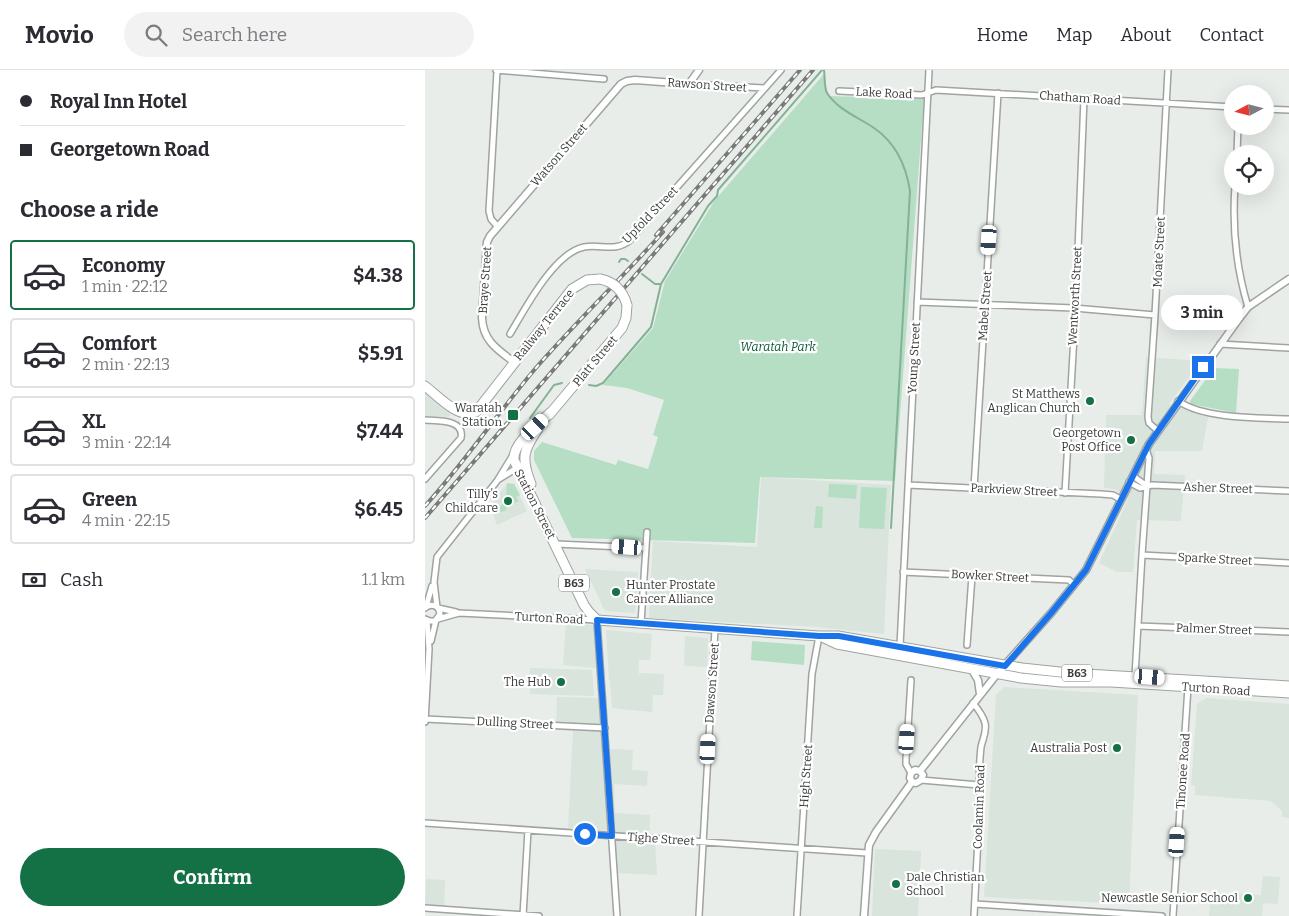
<!DOCTYPE html>
<html lang="en">
<head>
<meta charset="utf-8">
<style>
	:root { --surface:#fff; --page:#f2f2f3; --text:#2b2b33; --muted:#7c7c81; --line:#e1e1e2; --accent:#147045 }
	body { margin:0; font-family:Bitter,serif; background:var(--page); color:var(--text); height:100vh; display:flex; flex-direction:column; font-size:19px; white-space:nowrap }
	* { box-sizing:border-box; margin:0 }
	p { font-size:16px; color:var(--muted) }
	.icon { flex:none; width:28px; height:28px; fill:none; stroke:currentColor; stroke-width:2; stroke-linecap:round; stroke-linejoin:round }
	.map { position:relative; flex:1; overflow:hidden }
	.side { display:flex; flex-direction:column; background:var(--surface); width:425px }
	.side>* { flex:none }
	.banner { display:grid; align-content:center; height:110px; padding:0 20px; background:var(--surface) }
	.needle { width:32px; rotate:263deg }
	.tools { position:absolute; left:799px; top:15px; display:grid; gap:10px }
	.tools a { display:grid; place-items:center; width:50px; height:50px; border-radius:50%; background:var(--surface); box-shadow:0 5px 20px #0002; font-size:25px }
	.end { position:absolute; width:22px; height:22px; margin:-11px; border:6px solid #1a73e8; background:#fff; box-shadow:0 0 0 2px #fff }
	.from { border-radius:50% }
	.bubble { position:absolute; height:35px; border-radius:18px; background:var(--surface); box-shadow:0 5px 20px #0002; font-size:16px; font-weight:700; line-height:35px; text-align:center }
	.car { position:absolute; width:15px; height:30px; margin:-15px -8px; border-radius:6px; box-shadow:0 0 4px 1px #0007; background:linear-gradient(#fff 24%,#345 0 40%,#fff 0 76%,#345 0 86%,#fff 0) }
	.banner b { display:flex; align-items:center; gap:18px; height:48px; font-size:19px }
	.banner b+b { border-top:1px solid var(--line) }
	.banner i { width:12px; height:12px; background:var(--text) }
	ul { padding:0; list-style:none }
	li { display:flex; align-items:center; gap:15px; height:70px; margin:0 10px 8px; padding:0 10px; border:2px solid var(--line); border-radius:5px }
	li div { flex:1 }
	li b { display:block; font-size:19px }
	li em { font-style:normal; font-weight:700 }
	li.active { border-color:var(--accent) }
	li>.icon { width:45px; height:45px; stroke-width:1.5 }
	h2 { padding:0 20px; font-size:22px; line-height:60px }
	.pay { display:flex; align-items:center; gap:12px; height:55px; padding:0 20px; font-size:19px }
	.pay p { margin-inline-start:auto }
	.primary-button { display:flex; gap:10px; margin-top:auto; padding:10px 20px }
	.primary-button a { flex:1; height:58px; border-radius:30px; background:var(--accent); color:#fff; font-size:20px; font-weight:700; line-height:58px; text-align:center }
	header { display:flex; align-items:center; gap:30px; box-sizing:border-box; height:70px; padding:0 25px; background:var(--surface); border-bottom:1px solid var(--line) }
	header strong { font-size:24px }
	nav { display:flex; gap:28px; margin-inline-start:auto; font-size:18px }
	.search { width:350px; height:45px; background:var(--page); display:flex; align-items:center; gap:12px; box-sizing:border-box; padding:0 18px; border-radius:28px; color:var(--muted); font-size:19px }
	main { display:flex; flex:1; min-height:0 }
	.map>svg:first-child { display:block }
	.built { fill:#d8e4dc }
	.green { fill:#b5dec4 }
	.lines { fill:none; stroke-linecap:round; stroke-linejoin:round }
	.stream { stroke:#84b296; stroke-width:2 }
	.minor-casing { stroke:#9fa4a1; stroke-width:8 }
	.tertiary-casing { stroke:#9fa4a1; stroke-width:9 }
	.primary-casing { stroke:#9fa4a1; stroke-width:11 }
	.minor { stroke:#fff; stroke-width:5 }
	.tertiary { stroke:#fff; stroke-width:6 }
	.primary { stroke:#fff; stroke-width:9 }
	.rail-casing { stroke:#787b79; stroke-width:4 }
	.rail { stroke:#fff; stroke-width:2; stroke-dasharray:5.5; stroke-linecap:butt }
	.primary-bridge-casing { stroke:#9fa4a1; stroke-width:11; stroke-linecap:butt }
	.primary-bridge { stroke:#fff; stroke-width:9 }
	.route { stroke:#1a73e8; stroke-width:6 }
	.poi-dot { fill:#147045; stroke:#fff; stroke-width:2 }
	.labels { text-anchor:middle; dominant-baseline:central; stroke-width:4.5; stroke-linejoin:round; paint-order:stroke }
	.shield { fill:#fff; stroke:#767776; stroke-width:1 }
	.shield-label { font-size:11px; font-weight:bold; fill:#3b3d3c }
	.street-label { font-size:12px; fill:#3b3d3c; stroke:#fff }
	.park-label { font-size:12px; font-style:italic; fill:#0b5935; stroke:#fff }
	.poi-label { font-size:12px; fill:#3b3d3c; stroke:#fff; text-anchor:end }
</style>
</head>
<body>
<header>
<strong>Movio</strong>
<div class="search"><svg class="icon" aria-label="search" viewBox="0 0 24 24"><circle cx="10" cy="10" r="6"/><path d="M15 15l6 6"/></svg>Search here</div>
<nav><a>Home</a><a>Map</a><a>About</a><a>Contact</a></nav>
</header>
<main>
<section class="side">
<div class="banner">
<b><i class="from"></i>Royal Inn Hotel</b>
<b><i></i>Georgetown Road</b>
</div>
<h2>Choose a ride</h2>
<ul>
<li class="active"><svg class="icon" aria-label="car" viewBox="0 0 24 24"><path d="M5 17H2v-5l4-1 3-4h7l3 4 3 1v5h-3M9 17h6M6 11h13"/><circle cx="7" cy="17" r="2"/><circle cx="17" cy="17" r="2"/></svg><div><b>Economy</b><p>1 min · 22:12</p></div><em>$4.38</em></li>
<li><svg class="icon" aria-label="car" viewBox="0 0 24 24"><path d="M5 17H2v-5l4-1 3-4h7l3 4 3 1v5h-3M9 17h6M6 11h13"/><circle cx="7" cy="17" r="2"/><circle cx="17" cy="17" r="2"/></svg><div><b>Comfort</b><p>2 min · 22:13</p></div><em>$5.91</em></li>
<li><svg class="icon" aria-label="car" viewBox="0 0 24 24"><path d="M5 17H2v-5l4-1 3-4h7l3 4 3 1v5h-3M9 17h6M6 11h13"/><circle cx="7" cy="17" r="2"/><circle cx="17" cy="17" r="2"/></svg><div><b>XL</b><p>3 min · 22:14</p></div><em>$7.44</em></li>
<li><svg class="icon" aria-label="car" viewBox="0 0 24 24"><path d="M5 17H2v-5l4-1 3-4h7l3 4 3 1v5h-3M9 17h6M6 11h13"/><circle cx="7" cy="17" r="2"/><circle cx="17" cy="17" r="2"/></svg><div><b>Green</b><p>4 min · 22:15</p></div><em>$6.45</em></li>
</ul>
<div class="pay"><svg class="icon" aria-label="cash" viewBox="0 0 24 24"><path d="M3 7h18v10H3z"/><circle cx="12" cy="12" r="2"/></svg>Cash<p>1.1 km</p></div>
<div class="primary-button"><a>Confirm</a></div>
</section>
<div class="map">
<svg width="864" height="846" viewBox="0 0 864 846">
	<rect width="100%" height="100%" fill="#e8ede9"/>
	<path class="built" d="M721 287 776 291 744 334 783 347 777 381H730L729 404 760 405 756 451 712 450 708 502H692L674 493 703 429 690 419 679 418 681 345H717Z
		M0 323 26 344 24 347 0 346Z
		M336 407 466 415 459 564 392 557 224 548 228 471 332 477Z
		M82 413 89 414 102 441 72 455 65 437Z
		M160 499 213 502 210 543 180 541Z
		M141 553 176 556 185 679 208 680 207 700 223 701 222 716 189 714 190 743 225 745 224 770 230 771 232 805 192 803 189 761 143 758 148 661 131 660 132 627 173 628 171 598 138 595Z
		M181 560 227 564 225 590H214L213 609 214 603 239 604 238 625H228L227 642 187 638 185 611 184 610Z
		M260 566 283 568 282 597 259 596Z
		M105 598 167 600 169 626 105 624Z
		M579 617 713 625 704 834 559 827 571 625Z
		M781 628 864 634V748L857 747V741L846 731 770 725V716L766 715 772 634Z
		M450 779 496 781 493 846H447Z
		M838 806 855 807 853 834 838 833 837 846H784L785 832 792 831V823L836 825Z
		M1 809 20 810 19 836 0 834Z"/>
	<path class="green" d="M399 4 403 26 499 29 470 411 335 407 330 473 147 468 109 390V381L117 372 191 395 193 390 223 399 233 367 228 365 239 330 202 318 178 315 228 258 240 211 290 130Z
		M789 298 814 299 811 343 766 334 765 331Z
		M82 413 89 414 95 425 91 427 94 431 82 437 80 441 75 442 74 439 81 429Z
		M404 414 432 415 431 429 403 427Z
		M436 417 462 418 459 459 434 458Z
		M391 436 398 437 397 458H389Z
		M327 571 380 575 379 595 326 590Z"/>
	<g class="lines">
		<path class="stream" d="M399 0C400 6 399 18 402 23 413 40 433 47 449 58 471 73 481 95 485 121L466 458
			M194 192 196 189H200L203 191
			M217 204 230 214H236
			M164 315 171 316 178 313 226 257 236 214 283 136 292 126 293 120 397 0
			M105 348 129 315 137 313"/>
		<g class="minor-casing">
			<path id="minor" d="M71 0 179 9
				M72 1 64 141 66 149 73 157
				M264 14 340 18
				M414 21 497 25 511 20 808 37
				M840 39 864 40
				M812 84 813 56
				M810 116C807 158 811 197 823 237
				M492 232 649 238 730 245
				M85 264C100 239 129 183 159 177 174 174 191 182 204 171L356 0
				M795 274 864 278
				M753 331C780 349 833 348 864 349
				M0 350C12 351 40 349 36 368L0 409
				M733 361 724 353 723 347 730 245 743 0
				M708 406 722 416
				M74 409 92 398
				M704 412 715 418 727 415 864 421
				M483 415 676 424 688 425 695 429
				M549 418 573 23
				M640 423 651 231 659 28
				M131 474 221 478
				M717 485 864 493
				M478 502 644 510 649 515
				M1 537 7 516
				M12 537 9 512 12 487 72 411 88 385
				M0 538C6 533 14 535 15 544L10 551H5L0 549
				M13 538 31 542
				M13 549 34 543 172 550 192 846
				M216 553 222 462
				M713 556 864 562
				M6 571 11 550
				M542 575 547 506
				M475 576 504 0
				M710 606 717 485 724 388 721 379
				M548 633C553 639 558 645 560 653 562 662 558 668 556 677 554 694 554 712 555 729L549 846
				M0 649 180 658
				M0 652 4 579 2 550
				M486 703 481 694V689L486 610
				M496 710 554 715
				M0 753 442 783
				M550 834 737 846
				M0 838 114 846
				M98 846 103 760
				M274 846 290 559
				M372 846 387 604 394 566
				M748 846 763 617"/>
		</g>
		<g class="tertiary-casing">
			<path id="tertiary" d="M89 292C73 280 58 271 57 248L62 172 65 166 196 14 202 11 210 10 264 14 274 0
				M547 600 553 610 555 624
				M495 701 572 604 627 542 661 500 724 374 813 250 823 237 864 209
				M487 712 491 713 496 710 498 705 495 701
				M487 712 485 708 486 703 490 700 495 701
				M439 846 444 775 451 762 487 712"/>
		</g>
		<g class="primary-casing">
			<path id="primary" d="M0 316C13 326 34 350 51 342L147 219 162 210 175 209
				M126 342C115 353 87 373 89 390L159 535 164 542 172 550 394 566H413L597 598 644 603 864 616
				M124 345 197 258 201 248 202 235
				M106 414C96 389 98 380 113 359
				M397 567 412 574 596 608 636 612H686L864 623"/>
		</g>
		<use href="#minor" class="minor"/>
		<use href="#tertiary" class="tertiary"/>
		<use href="#primary" class="primary"/>
		<g class="rail-casing">
			<path id="rail" d="M231 165 375 0
				M0 436C39 393 72 344 110 299 151 252 196 209 238 162
				M0 448 388 0"/>
		</g>
		<use href="#rail" class="rail"/>
		<g class="primary-bridge-casing">
			<path id="primary-bridge" d="M175 209C190 212 198 221 202 235"/>
		</g>
		<use href="#primary-bridge" class="primary-bridge"/>
	</g>
	<g class="lines">
		<path class="route" d="M160 764 187 766 172 550 394 566H414L580 596 627 542 661 500 724 374 778 297"/>
	</g>
	<g class="poi-dot">
		<circle cx="665" cy="331" r="5"/>
		<rect x="82" y="339" width="12" height="12" rx="2.5"/>
		<circle cx="706" cy="370" r="5"/>
		<circle cx="83" cy="431" r="5"/>
		<circle cx="191" cy="522" r="5"/>
		<circle cx="136" cy="612" r="5"/>
		<circle cx="692" cy="678" r="5"/>
		<circle cx="471" cy="814" r="5"/>
		<circle cx="823" cy="828" r="5"/>
	</g>
	<g class="labels">
		<g class="shield">
			<rect x="134" y="504.5" width="30" height="17" rx="4"/>
			<rect x="637" y="594.5" width="30" height="17" rx="4"/>
		</g>
		<g class="shield-label">
			<text x="149" y="513">B63</text>
			<text x="652" y="603">B63</text>
		</g>
		<g class="street-label">
			<text transform="translate(282 15) rotate(4)">Rawson Street</text>
			<text transform="translate(459 23) rotate(3)">Lake Road</text>
			<text transform="translate(655 28) rotate(4)">Chatham Road</text>
			<text transform="translate(134 85) rotate(-49)">Watson Street</text>
			<text transform="translate(225 145) rotate(-46)">Upfold Street</text>
			<text transform="translate(734 182) rotate(-87)">Moate Street</text>
			<text transform="translate(60 210) rotate(-86)">Braye Street</text>
			<text transform="translate(650 226) rotate(-87)">Wentworth Street</text>
			<text transform="translate(560 236) rotate(-86)">Mabel Street</text>
			<text transform="translate(119 255) rotate(-51)">Railway Terrace</text>
			<text transform="translate(489 288) rotate(-87)">Young Street</text>
			<text transform="translate(170 291) rotate(-50)">Platt Street</text>
			<text transform="translate(793 418) rotate(2)">Asher Street</text>
			<text transform="translate(589 420) rotate(3)">Parkview Street</text>
			<text transform="translate(110 434) rotate(63)">Station Street</text>
			<text transform="translate(790 489) rotate(3)">Sparke Street</text>
			<text transform="translate(565 506) rotate(3)">Bowker Street</text>
			<text transform="translate(124 548) rotate(3)">Turton Road</text>
			<text transform="translate(789 559) rotate(2)">Palmer Street</text>
			<text transform="translate(287 613) rotate(-86)">Dawson Street</text>
			<text transform="translate(791 619) rotate(4)">Turton Road</text>
			<text transform="translate(90 653) rotate(3)">Dulling Street</text>
			<text transform="translate(758 701) rotate(-86)">Tinonee Road</text>
			<text transform="translate(381 706) rotate(-86)">High Street</text>
			<text transform="translate(554 737) rotate(-88)">Coolamin Road</text>
			<text transform="translate(236 769) rotate(4)">Tighe Street</text>
		</g>
		<g class="park-label">
			<text x="353" y="277">Waratah Park</text>
		</g>
		<g class="poi-label">
			<text x="655" y="324">St Matthews<tspan x="655" dy="14">Anglican Church</tspan></text>
			<text x="77" y="338">Waratah<tspan x="77" dy="14">Station</tspan></text>
			<text x="696" y="363">Georgetown<tspan x="696" dy="14">Post Office</tspan></text>
			<text x="73" y="424">Tilly’s<tspan x="73" dy="14">Childcare</tspan></text>
			<text x="201" y="515" text-anchor="start">Hunter Prostate<tspan x="201" dy="14">Cancer Alliance</tspan></text>
			<text x="126" y="612">The Hub</text>
			<text x="682" y="678">Australia Post</text>
			<text x="481" y="807" text-anchor="start">Dale Christian<tspan x="481" dy="14">School</tspan></text>
			<text x="813" y="828">Newcastle Senior School</text>
		</g>
	</g>
</svg>
<div class="tools">
<a><svg class="needle" viewBox="-14 -14 28 28"><path d="M0-13l5 13h-10z" fill="#e53935"/><path d="M0 13l5-13h-10z" fill="#7c7c81"/></svg></a>
<a><svg class="icon" aria-label="locate" viewBox="0 0 24 24"><circle cx="12" cy="12" r="6"/><path d="M12 2v4M12 18v4M2 12h4M18 12h4"/></svg></a>
</div>
<i class="end from" style="left:160px;top:764px"></i>
<i class="end" style="left:778px;top:297px"></i>
<div class="bubble" style="left:736px;top:225px;width:82px">3 min</div>
<i class="car" style="left:564px;top:170px;rotate:184deg"></i>
<i class="car" style="left:110px;top:357px;rotate:47deg"></i>
<i class="car" style="left:202px;top:477px;rotate:274deg"></i>
<i class="car" style="left:725px;top:607px;rotate:94deg"></i>
<i class="car" style="left:482px;top:669px;rotate:4deg"></i>
<i class="car" style="left:283px;top:679px;rotate:3deg"></i>
<i class="car" style="left:752px;top:772px;rotate:4deg"></i>
</div>
</main>
</body>
</html>
